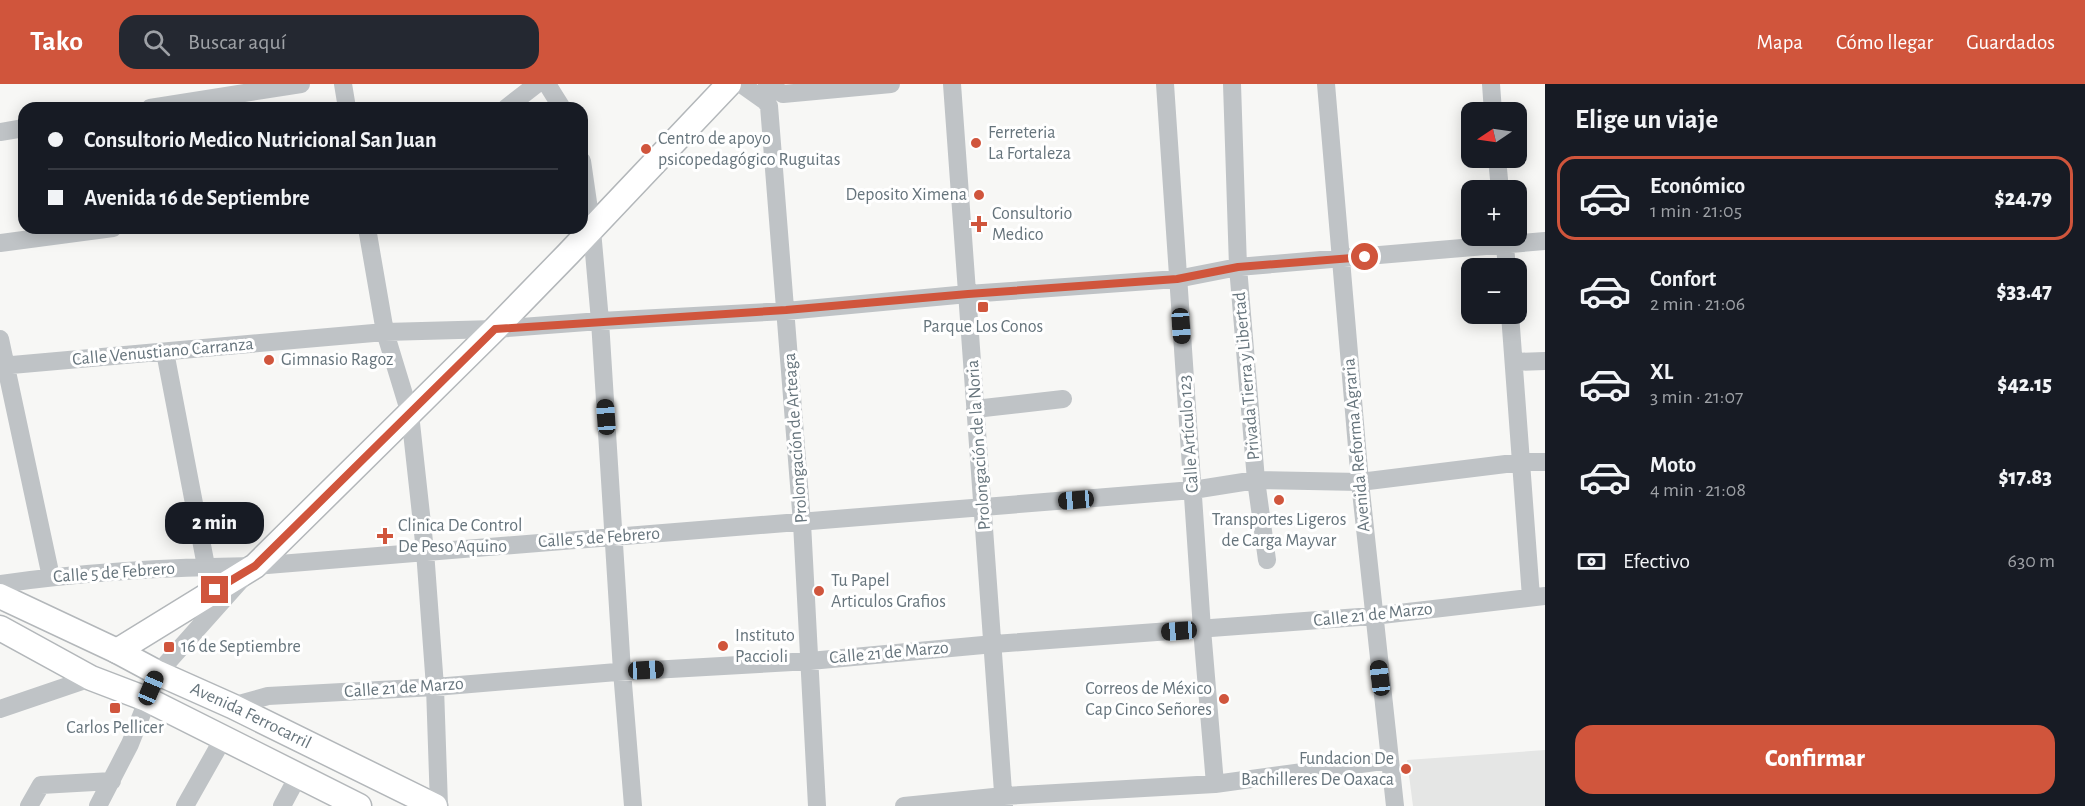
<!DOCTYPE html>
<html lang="es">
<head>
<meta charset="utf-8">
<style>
	:root { --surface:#171b24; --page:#242831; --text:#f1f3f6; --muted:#9ea1a6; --line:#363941; --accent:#d0553c }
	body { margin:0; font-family:"Alegreya Sans",sans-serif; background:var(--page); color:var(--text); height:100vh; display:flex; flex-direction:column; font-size:22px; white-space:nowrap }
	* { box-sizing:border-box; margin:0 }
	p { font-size:20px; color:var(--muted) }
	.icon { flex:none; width:33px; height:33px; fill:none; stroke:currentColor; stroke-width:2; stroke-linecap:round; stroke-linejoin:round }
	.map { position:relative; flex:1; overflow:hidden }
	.details { display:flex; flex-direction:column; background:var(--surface); width:540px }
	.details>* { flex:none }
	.guide { position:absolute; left:18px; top:18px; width:570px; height:132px; border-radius:18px; box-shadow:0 3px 15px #0003; display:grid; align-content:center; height:132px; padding:0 30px; background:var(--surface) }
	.needle { width:39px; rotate:257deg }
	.controls { position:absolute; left:1461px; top:18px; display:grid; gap:12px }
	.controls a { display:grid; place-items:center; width:66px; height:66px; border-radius:12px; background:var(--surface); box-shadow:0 3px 15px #0003; font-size:30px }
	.end { position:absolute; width:27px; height:27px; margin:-14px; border:8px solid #d0553c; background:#fff; box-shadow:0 0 0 3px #fff }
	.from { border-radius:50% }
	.bubble { position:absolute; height:42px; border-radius:18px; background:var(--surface); box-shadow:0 3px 15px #0003; font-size:20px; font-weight:800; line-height:42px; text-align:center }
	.car { position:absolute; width:18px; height:36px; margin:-18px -9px; border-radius:8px; box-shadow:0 0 4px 2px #0007; background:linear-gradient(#222 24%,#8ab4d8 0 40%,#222 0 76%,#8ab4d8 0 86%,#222 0) }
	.guide b { display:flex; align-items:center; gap:21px; height:57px; font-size:22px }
	.guide b+b { border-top:2px solid var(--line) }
	.guide i { width:15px; height:15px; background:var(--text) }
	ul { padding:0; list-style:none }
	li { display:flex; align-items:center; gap:18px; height:84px; margin:0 12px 9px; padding:0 18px; border:3px solid transparent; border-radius:18px }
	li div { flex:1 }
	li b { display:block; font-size:22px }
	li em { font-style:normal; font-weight:800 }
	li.selected { border-color:var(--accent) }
	li>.icon { width:54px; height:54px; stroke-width:1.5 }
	h2 { padding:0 30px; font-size:27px; line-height:72px }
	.pay { display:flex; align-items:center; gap:15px; height:66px; padding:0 30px; font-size:22px }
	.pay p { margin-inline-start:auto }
	.button { display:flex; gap:12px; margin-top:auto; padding:12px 30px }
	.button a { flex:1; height:69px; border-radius:18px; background:var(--accent); color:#fff; font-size:24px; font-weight:800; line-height:69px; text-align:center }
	header { display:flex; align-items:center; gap:36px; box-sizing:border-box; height:84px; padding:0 30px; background:var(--accent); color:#fff }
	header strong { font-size:28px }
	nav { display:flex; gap:33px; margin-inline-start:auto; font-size:21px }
	.search { width:420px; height:54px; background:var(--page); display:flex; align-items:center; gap:15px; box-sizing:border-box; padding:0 21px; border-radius:18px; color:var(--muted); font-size:22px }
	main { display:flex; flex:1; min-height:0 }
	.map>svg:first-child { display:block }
	.built { fill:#e5e6e5 }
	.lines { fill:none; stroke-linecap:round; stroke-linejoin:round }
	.major-casing { stroke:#b3b7ba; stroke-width:27 }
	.minor { stroke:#bfc3c6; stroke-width:18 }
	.major { stroke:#fff; stroke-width:24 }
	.route { stroke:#d0553c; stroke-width:8 }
	.poi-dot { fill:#d0553c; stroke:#fff; stroke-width:2 }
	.labels { text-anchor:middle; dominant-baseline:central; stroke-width:6; stroke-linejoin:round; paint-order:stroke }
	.poi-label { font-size:18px; fill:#66747c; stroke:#fff; text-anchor:start }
	.street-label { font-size:18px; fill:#66747c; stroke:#fff }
</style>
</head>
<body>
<header>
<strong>Tako</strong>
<div class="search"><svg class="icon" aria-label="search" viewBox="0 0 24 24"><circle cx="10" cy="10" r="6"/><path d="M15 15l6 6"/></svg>Buscar aquí</div>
<nav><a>Mapa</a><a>Cómo llegar</a><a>Guardados</a></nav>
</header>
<main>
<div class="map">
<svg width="1545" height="722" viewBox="0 0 1545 722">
	<rect width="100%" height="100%" fill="#f7f7f5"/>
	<path class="built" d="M1545 666V722H1413L1407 676Z"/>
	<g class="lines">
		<g class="major-casing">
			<g id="major">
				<path id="s1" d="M0 512 117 567 158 589 232 622 435 722"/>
				<path d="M0 544 91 594 146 615 359 722"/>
				<path d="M117 567 255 482 495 245 568 170 729 0"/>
			</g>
		</g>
		<path class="minor" d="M343 0 347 24
			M547 0 562 24
			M741 0 765 17 769 22 802 439 817 722
			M767 0 783 10 891 0
			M952 0 1004 722
			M1165 0 1202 545 1215 700
			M1232 0 1238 183 1256 396 1267 476
			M1326 0 1360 398 1395 722
			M1491 0 1493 28
			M150 24 301 0
			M506 24 537 0
			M0 48 24 44
			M1497 74 1500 106
			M582 77 592 146 600 237 622 587 633 722
			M367 144 385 248 410 330 425 467 435 603 439 722
			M1504 152 1507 184
			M0 159 113 144
			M1510 230 1531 513
			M0 255 51 493
			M165 268 206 482
			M1514 278 1545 277
			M0 282 385 248 495 245 600 237 786 227 968 210 1177 195 1238 183 1545 157
			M975 325 1063 315
			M0 500C84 488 170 483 255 482L1193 406 1256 396 1360 398 1522 378H1545
			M232 622 268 612 435 603 617 588 810 577 994 560 1373 532 1545 512
			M0 625 91 594
			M29 722 41 701 112 697
			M98 722 130 660 158 589 241 496
			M185 722 224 653
			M282 722 298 692
			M904 722 1004 712 1215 700 1390 676"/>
		<use href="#major" class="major"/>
	</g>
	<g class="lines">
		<path class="route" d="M215 506 255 482 495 245 786 226 968 210 1177 195 1238 183 1365 173"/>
	</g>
	<g class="poi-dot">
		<circle cx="976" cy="59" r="6"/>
		<circle cx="646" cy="65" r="6"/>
		<circle cx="979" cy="111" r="6"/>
		<path d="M976 131h6v6h6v6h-6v6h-6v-6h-6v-6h6z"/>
		<rect x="977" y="217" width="12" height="12" rx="3"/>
		<circle cx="269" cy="276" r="6"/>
		<circle cx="1279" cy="416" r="6"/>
		<path d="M382 443h6v6h6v6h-6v6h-6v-6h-6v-6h6z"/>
		<circle cx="819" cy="507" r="6"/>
		<circle cx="723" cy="562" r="6"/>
		<rect x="163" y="557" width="12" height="12" rx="3"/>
		<circle cx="1224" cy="615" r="6"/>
		<rect x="109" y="618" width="12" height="12" rx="3"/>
		<circle cx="1406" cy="685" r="6"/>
	</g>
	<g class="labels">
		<g class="poi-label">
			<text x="988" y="49">Ferreteria<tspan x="988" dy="21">La Fortaleza</tspan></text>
			<text x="658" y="55">Centro de apoyo<tspan x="658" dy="21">psicopedagógico Ruguitas</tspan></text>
			<text x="967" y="111" text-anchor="end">Deposito Ximena</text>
			<text x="992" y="130">Consultorio<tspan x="992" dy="21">Medico</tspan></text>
			<text x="983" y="243" text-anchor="middle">Parque Los Conos</text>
			<text x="281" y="276">Gimnasio Ragoz</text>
			<text x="1279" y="436" text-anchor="middle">Transportes Ligeros<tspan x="1279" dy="21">de Carga Mayvar</tspan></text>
			<text x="398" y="442">Clinica De Control<tspan x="398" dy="21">De Peso Aquino</tspan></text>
			<text x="831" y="497">Tu Papel<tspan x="831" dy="21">Articulos Grafios</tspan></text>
			<text x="735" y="552">Instituto<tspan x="735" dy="21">Paccioli</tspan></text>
			<text x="181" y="563">16 de Septiembre</text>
			<text x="1212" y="605" text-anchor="end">Correos de México<tspan x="1212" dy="21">Cap Cinco Señores</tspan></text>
			<text x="115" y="644" text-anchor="middle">Carlos Pellicer</text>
			<text x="1394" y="675" text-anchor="end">Fundacion De<tspan x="1394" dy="21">Bachilleres De Oaxaca</tspan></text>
		</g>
		<g class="street-label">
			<text transform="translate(163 268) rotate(-5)">Calle Venustiano Carranza</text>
			<text transform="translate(1247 292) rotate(-95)">Privada Tierra y Libertad</text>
			<text transform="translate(1189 350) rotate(-94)">Calle Artículo 123</text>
			<text transform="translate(796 354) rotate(-94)">Prolongación de Arteaga</text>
			<text transform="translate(979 361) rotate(-94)">Prolongación de la Noria</text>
			<text transform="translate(1357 361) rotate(-95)">Avenida Reforma Agraria</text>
			<text transform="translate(599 454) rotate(-4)">Calle 5 de Febrero</text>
			<text transform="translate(114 489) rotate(-4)">Calle 5 de Febrero</text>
			<text transform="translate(1373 531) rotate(-6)">Calle 21 de Marzo</text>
			<text transform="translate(889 569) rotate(-5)">Calle 21 de Marzo</text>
			<text transform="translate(404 604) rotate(-4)">Calle 21 de Marzo</text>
			<text stroke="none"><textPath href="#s1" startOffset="278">Avenida Ferrocarril</textPath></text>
		</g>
	</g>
</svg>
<div class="controls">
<a><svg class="needle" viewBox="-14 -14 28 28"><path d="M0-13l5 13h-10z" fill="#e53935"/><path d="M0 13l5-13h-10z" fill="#9ea1a6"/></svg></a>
<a>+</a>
<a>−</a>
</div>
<i class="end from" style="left:1365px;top:173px"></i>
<i class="end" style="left:215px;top:506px"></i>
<div class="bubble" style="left:165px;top:418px;width:99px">2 min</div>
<i class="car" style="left:1181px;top:242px;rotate:176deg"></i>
<i class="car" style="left:606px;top:333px;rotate:356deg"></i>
<i class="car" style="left:1076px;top:416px;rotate:265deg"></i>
<i class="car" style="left:1179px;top:547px;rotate:266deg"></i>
<i class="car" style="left:646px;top:586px;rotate:87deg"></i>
<i class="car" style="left:1380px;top:594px;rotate:353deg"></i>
<i class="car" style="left:151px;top:604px;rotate:23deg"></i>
<div class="guide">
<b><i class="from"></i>Consultorio Medico Nutricional San Juan</b>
<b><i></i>Avenida 16 de Septiembre</b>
</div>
</div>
<section class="details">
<h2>Elige un viaje</h2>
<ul>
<li class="selected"><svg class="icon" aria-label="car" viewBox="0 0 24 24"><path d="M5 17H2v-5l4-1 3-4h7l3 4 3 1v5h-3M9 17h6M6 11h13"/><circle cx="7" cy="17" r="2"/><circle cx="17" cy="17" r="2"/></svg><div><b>Económico</b><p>1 min · 21:05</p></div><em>$24.79</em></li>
<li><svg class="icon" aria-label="car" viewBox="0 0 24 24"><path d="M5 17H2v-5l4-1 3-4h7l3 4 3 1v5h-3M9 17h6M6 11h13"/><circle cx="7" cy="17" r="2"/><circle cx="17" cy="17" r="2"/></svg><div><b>Confort</b><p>2 min · 21:06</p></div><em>$33.47</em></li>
<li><svg class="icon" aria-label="car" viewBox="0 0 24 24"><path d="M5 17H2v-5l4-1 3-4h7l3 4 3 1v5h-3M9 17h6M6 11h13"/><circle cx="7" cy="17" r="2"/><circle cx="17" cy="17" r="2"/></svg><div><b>XL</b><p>3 min · 21:07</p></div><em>$42.15</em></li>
<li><svg class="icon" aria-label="car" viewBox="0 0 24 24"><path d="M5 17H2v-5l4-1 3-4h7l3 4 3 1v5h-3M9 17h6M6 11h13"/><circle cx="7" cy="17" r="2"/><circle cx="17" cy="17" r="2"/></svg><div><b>Moto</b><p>4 min · 21:08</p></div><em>$17.83</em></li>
</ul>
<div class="pay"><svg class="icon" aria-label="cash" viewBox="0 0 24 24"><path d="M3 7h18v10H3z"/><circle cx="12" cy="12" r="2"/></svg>Efectivo<p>630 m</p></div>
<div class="button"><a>Confirmar</a></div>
</section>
</main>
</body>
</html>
